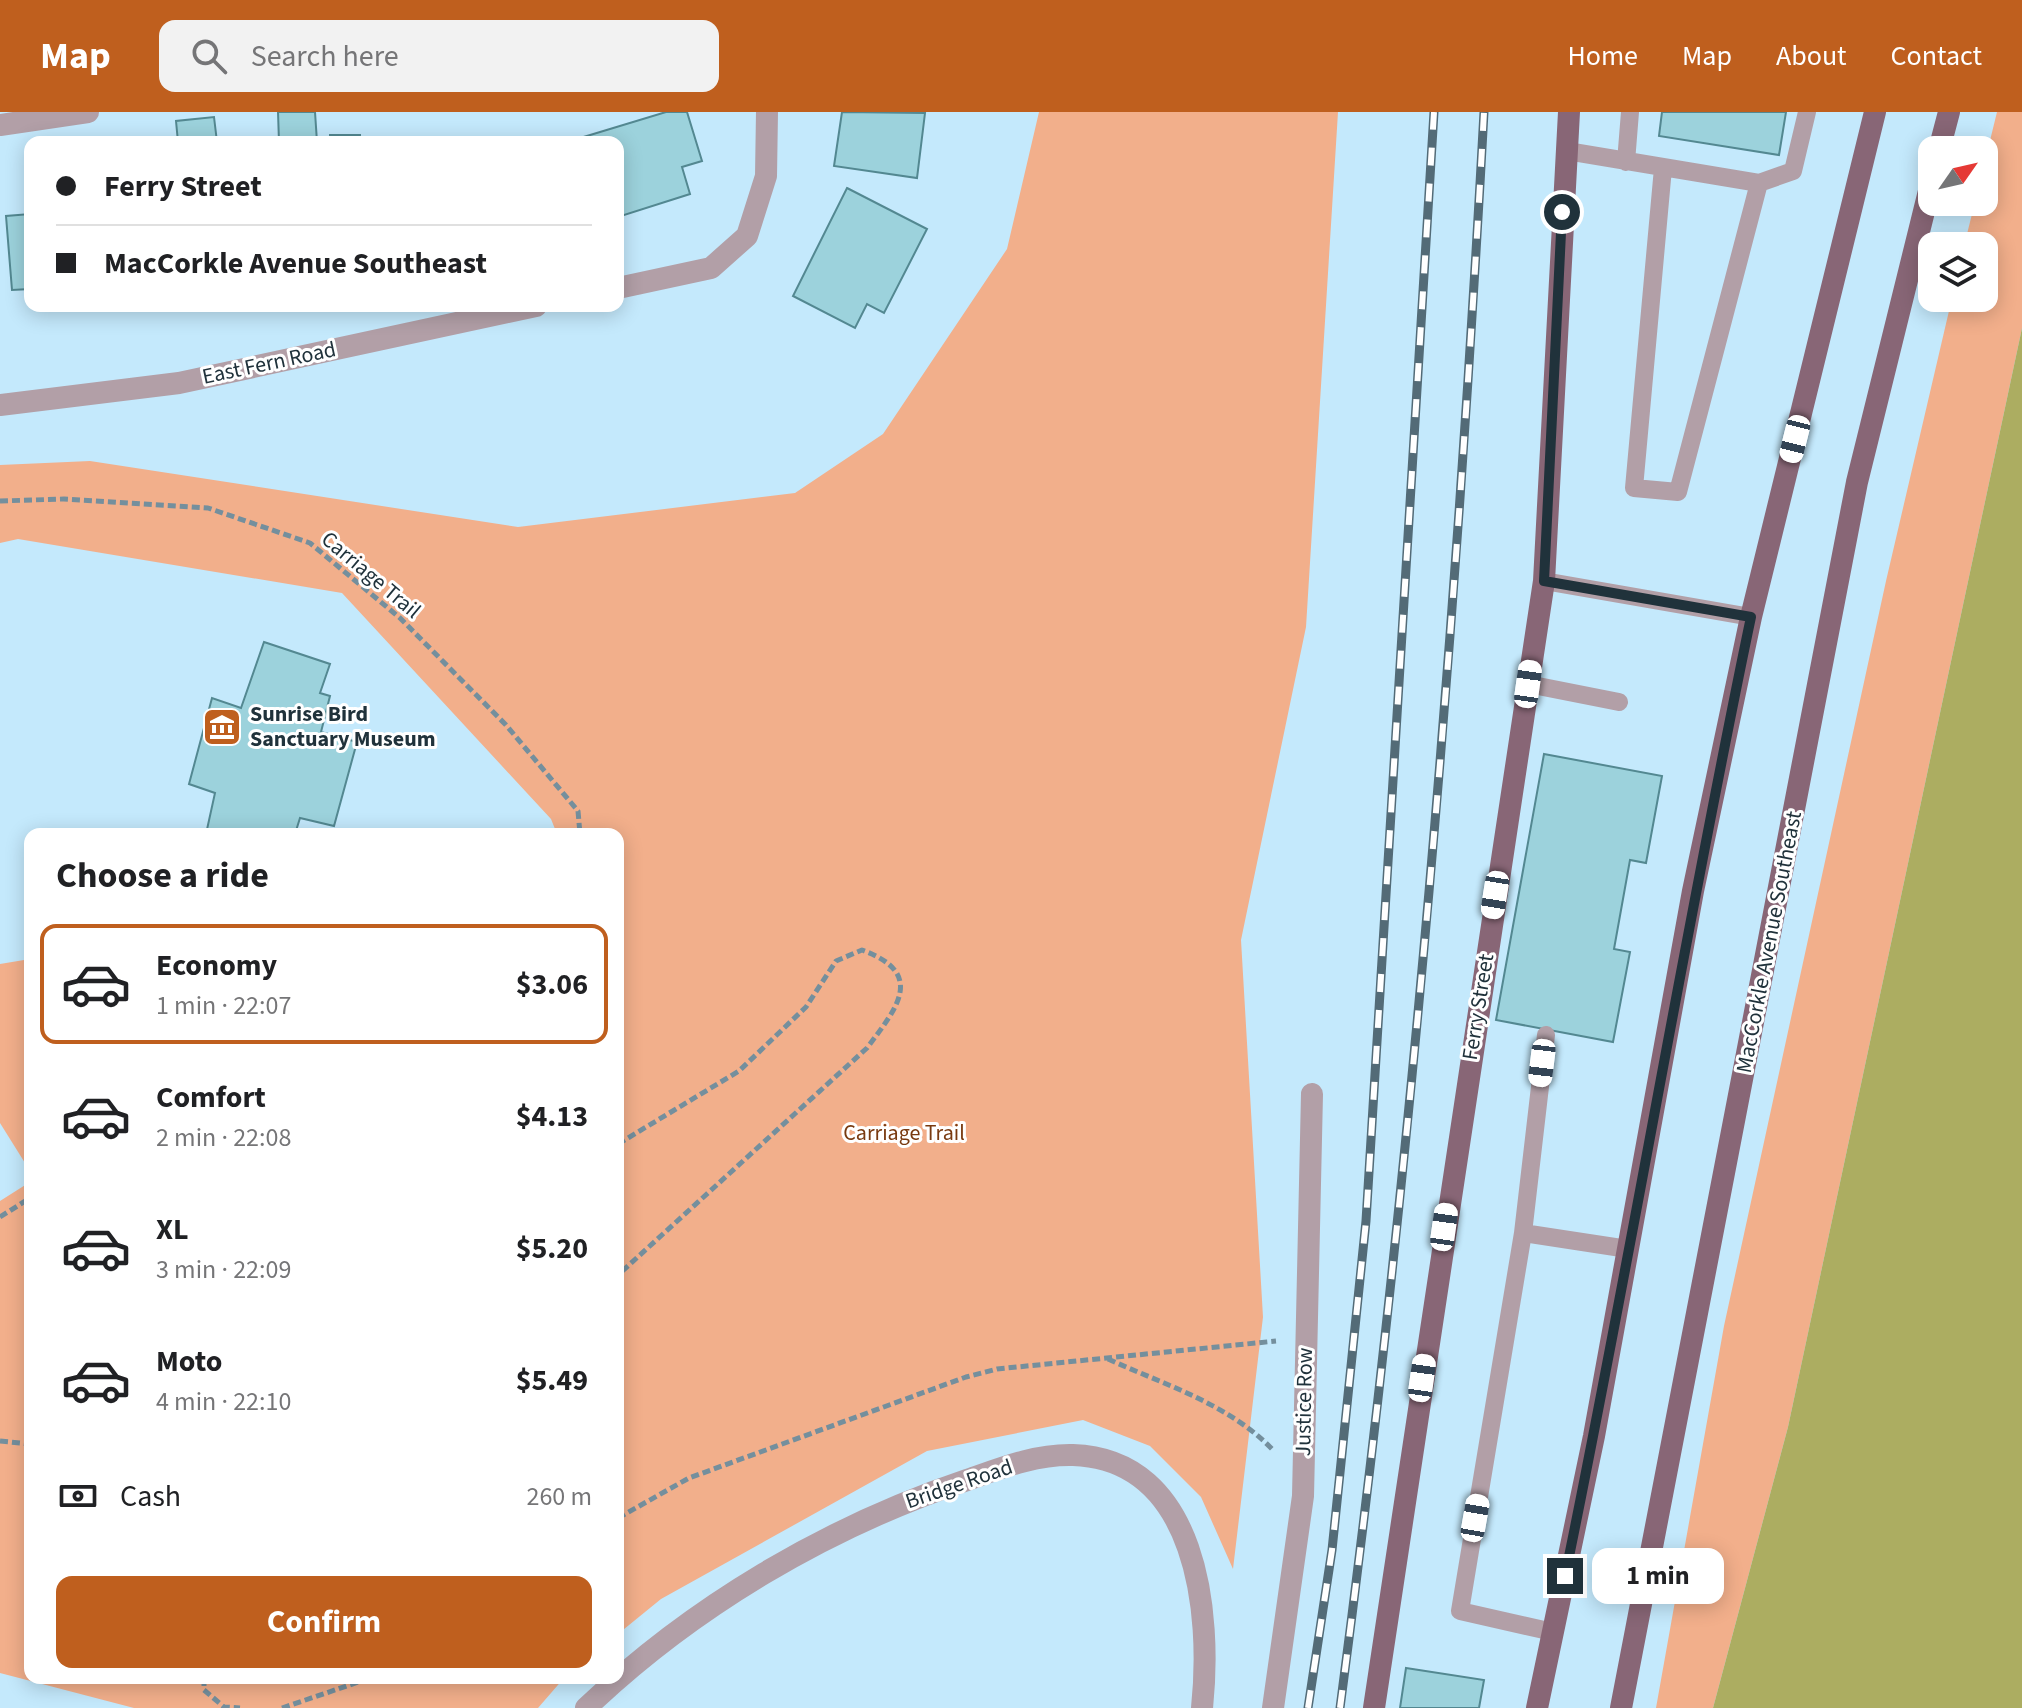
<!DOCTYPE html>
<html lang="en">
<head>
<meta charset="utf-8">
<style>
	:root { --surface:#fff; --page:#f2f2f2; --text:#202124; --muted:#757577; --line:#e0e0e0; --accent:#bf5f1e }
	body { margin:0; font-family:"Source Sans 3",sans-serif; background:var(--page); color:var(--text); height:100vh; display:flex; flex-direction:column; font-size:30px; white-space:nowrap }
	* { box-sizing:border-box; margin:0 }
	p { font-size:26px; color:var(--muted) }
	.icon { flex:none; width:44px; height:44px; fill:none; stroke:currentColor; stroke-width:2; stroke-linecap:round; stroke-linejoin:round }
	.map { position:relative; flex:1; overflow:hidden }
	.sheet { position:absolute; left:24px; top:716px; width:600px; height:856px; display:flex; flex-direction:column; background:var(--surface); border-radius:16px; box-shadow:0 4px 20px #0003 }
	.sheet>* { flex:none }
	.banner { position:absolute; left:24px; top:24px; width:600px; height:176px; border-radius:16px; box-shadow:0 4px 20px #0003; display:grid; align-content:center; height:176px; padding:0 32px; background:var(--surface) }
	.needle { width:52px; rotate:56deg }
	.tools { position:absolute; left:1918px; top:24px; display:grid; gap:16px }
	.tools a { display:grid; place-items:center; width:80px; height:80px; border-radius:16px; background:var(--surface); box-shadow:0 4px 20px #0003; font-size:40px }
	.end { position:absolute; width:36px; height:36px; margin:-18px; border:10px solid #20323b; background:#fff; box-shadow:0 0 0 4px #fff }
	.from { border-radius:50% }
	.bubble { position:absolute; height:56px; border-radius:16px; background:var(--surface); box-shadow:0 4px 20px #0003; font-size:26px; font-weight:700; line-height:56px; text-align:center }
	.car { position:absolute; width:24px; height:48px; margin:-24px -12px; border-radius:10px; box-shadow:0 0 6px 2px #0007; background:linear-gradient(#fff 24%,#345 0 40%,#fff 0 76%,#345 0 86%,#fff 0) }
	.banner b { display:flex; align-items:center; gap:28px; height:76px; font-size:30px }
	.banner b+b { border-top:2px solid var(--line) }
	.banner i { width:20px; height:20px; background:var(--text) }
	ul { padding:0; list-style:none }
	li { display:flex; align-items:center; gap:24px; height:120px; margin:0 16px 12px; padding:0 16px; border:4px solid transparent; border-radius:16px }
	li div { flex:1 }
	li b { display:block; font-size:30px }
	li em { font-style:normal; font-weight:700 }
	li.current { border-color:var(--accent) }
	li>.icon { width:72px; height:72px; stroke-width:1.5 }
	h2 { padding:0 32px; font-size:36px; line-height:96px }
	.pay { display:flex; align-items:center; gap:20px; height:88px; padding:0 32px; font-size:30px }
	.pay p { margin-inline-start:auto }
	.action { display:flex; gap:16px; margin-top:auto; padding:16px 32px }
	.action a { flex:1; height:92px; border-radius:16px; background:var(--accent); color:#fff; font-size:32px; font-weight:700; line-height:92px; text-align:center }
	header { display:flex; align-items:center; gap:48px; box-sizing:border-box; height:112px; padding:0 40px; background:var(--accent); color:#fff }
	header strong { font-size:38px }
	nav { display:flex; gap:44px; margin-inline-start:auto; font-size:28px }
	.search { width:560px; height:72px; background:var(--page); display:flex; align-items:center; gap:20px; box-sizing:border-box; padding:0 28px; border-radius:16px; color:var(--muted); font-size:30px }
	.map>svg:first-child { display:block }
	.green { fill:#f2af8b }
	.water { fill:#acad61 }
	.building { fill:#9cd2dc; stroke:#538891; stroke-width:2 }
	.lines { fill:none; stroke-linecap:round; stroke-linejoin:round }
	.path { stroke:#748f9d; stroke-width:5; stroke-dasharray:8 4; stroke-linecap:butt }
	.service { stroke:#b29fa7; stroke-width:18 }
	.minor { stroke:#b29fa7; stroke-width:22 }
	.tertiary { stroke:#b29fa7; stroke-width:22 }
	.primary { stroke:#886676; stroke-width:22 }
	.rail-casing { stroke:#536b77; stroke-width:9 }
	.rail { stroke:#fff; stroke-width:6; stroke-dasharray:18; stroke-linecap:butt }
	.route { stroke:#20323b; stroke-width:10 }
	.labels { text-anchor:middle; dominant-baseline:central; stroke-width:6; stroke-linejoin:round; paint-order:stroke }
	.street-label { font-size:22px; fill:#20323b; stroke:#fff }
	.poi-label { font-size:22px; font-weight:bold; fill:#20323b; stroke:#fff; text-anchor:start }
	.park-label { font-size:22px; fill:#793a10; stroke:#fff }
</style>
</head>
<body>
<header>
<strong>Map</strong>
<div class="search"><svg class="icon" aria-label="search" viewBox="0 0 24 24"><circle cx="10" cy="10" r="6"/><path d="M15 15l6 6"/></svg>Search here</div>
<nav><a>Home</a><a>Map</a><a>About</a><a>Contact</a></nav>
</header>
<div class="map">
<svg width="2022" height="1596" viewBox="0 0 2022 1596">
	<rect width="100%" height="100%" fill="#c4e9fc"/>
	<path class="green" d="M1039 0H1338L1306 515 1241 828 1263 1205 1233 1457 1201 1385 1150 1334 1083 1308 927 1339 661 1487 618 1522V722H557L551 707 342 481 18 427 0 431V353L90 349 518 415 795 381 883 322 1007 137Z
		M1997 0H2022V216L1788 1315 1713 1596H1656L1724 1214 1886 469 1952 186H1984V134H1964L1975 90H1984V53Z
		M30 847V1059L0 1011V852Z
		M30 1070V1566H564L538 1596H134L0 1561V1089Z"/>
	<path class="water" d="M2022 216V1596H1713L1788 1315Z"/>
	<path class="building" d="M278 0H315L317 30H279Z
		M666 0H687L702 49 682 55 690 82 618 105V30H567Z
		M842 0 925 1 917 66 834 54Z
		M1662 0H1786L1779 43 1659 24Z
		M214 5 217 30H178L176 9Z
		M330 23H360V30H330Z
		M847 76 927 117 884 201 867 192 855 216 793 184Z
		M30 102V177L12 178 6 104Z
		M264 530 330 552 320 581 330 584 321 620 357 630 334 714 300 706 295 722H206L215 681 189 672 212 586 241 596Z
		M1544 642 1662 664 1646 751 1630 748 1614 837 1630 840 1613 930 1496 908Z
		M1406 1556 1484 1568 1479 1596H1400Z"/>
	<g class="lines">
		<path class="path" d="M0 389 64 387 208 396 310 431 400 506 506 613 578 699 580 722
			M618 1032 739 959 806 895 836 849 862 838C928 862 895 898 867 936L618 1163
			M0 1105 30 1086
			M1108 1247C1165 1273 1229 1292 1273 1338
			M0 1329 30 1332
			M618 1406 689 1366 966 1265 997 1257 1276 1229
			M204 1566V1578L224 1595 240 1596
			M282 1596 370 1566"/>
		<path class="service" d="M1567 39 1759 71 1678 380 1634 376 1663 56
			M1626 50 1630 0
			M1759 71 1793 59 1807 0
			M1544 469 1751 505
			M1528 572 1619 590
			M1546 923 1523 1121 1460 1499 1553 1520
			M1523 1121 1628 1137"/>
		<path class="minor" d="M0 13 88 0
			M618 176 711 156 747 124 766 64 767 0
			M0 293 179 271 536 194
			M1273 1596 1303 1384 1312 982"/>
		<path class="tertiary" d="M586 1596C693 1494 827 1415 967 1368 1001 1356 1036 1342 1073 1343 1198 1347 1212 1502 1202 1596"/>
		<path class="primary" d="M1939 38 1949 0
			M1374 1596 1544 469 1569 0
			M1537 1596 1594 1324 1693 779 1751 505 1875 0
			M1621 1596 1857 370 1932 67"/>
		<g class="rail-casing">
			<path id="rail" d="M1308 1596 1332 1438 1366 1109 1434 0
				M1340 1596C1410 1066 1455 533 1484 0"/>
		</g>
		<use href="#rail" class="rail"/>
	</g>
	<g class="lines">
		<path class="route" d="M1562 100 1544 469 1751 505C1684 824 1631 1145 1565 1464"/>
	</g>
	<defs>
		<g id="museum-square" transform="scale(2)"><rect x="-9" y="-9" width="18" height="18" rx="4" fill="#bf5f1e" stroke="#fff"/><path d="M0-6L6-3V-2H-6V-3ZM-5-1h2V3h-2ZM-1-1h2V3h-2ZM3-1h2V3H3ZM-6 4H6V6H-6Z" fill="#fff"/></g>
	</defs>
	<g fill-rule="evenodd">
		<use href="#museum-square" x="222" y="615"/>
	</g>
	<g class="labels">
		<g class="street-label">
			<text transform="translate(269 251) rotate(-12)">East Fern Road</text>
			<text transform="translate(371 463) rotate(40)">Carriage Trail</text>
			<text transform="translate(1769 830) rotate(-79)">MacCorkle Avenue Southeast</text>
			<text transform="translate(1478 895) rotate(-81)">Ferry Street</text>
			<text transform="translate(1304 1290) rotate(-89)">Justice Row</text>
			<text transform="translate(959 1372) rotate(-19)">Bridge Road</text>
		</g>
		<g class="poi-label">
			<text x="250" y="602">Sunrise Bird<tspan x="250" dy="25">Sanctuary Museum</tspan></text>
		</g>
		<g class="park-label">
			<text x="904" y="1021">Carriage Trail</text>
		</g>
	</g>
</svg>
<div class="tools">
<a><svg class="needle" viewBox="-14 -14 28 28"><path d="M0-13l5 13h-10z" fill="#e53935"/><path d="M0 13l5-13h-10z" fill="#757577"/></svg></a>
<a><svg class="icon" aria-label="layers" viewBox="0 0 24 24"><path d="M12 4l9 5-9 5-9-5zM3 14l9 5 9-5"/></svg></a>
</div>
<i class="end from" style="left:1562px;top:100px"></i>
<i class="end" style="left:1565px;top:1464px"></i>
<div class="bubble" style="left:1592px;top:1436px;width:132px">1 min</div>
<i class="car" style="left:1795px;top:327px;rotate:194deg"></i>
<i class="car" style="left:1528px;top:572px;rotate:8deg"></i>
<i class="car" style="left:1495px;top:783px;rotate:189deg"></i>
<i class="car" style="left:1542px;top:951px;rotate:187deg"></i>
<i class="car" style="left:1444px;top:1115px;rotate:8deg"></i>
<i class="car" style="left:1422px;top:1266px;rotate:8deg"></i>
<i class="car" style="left:1475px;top:1406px;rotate:10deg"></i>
<div class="banner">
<b><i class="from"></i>Ferry Street</b>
<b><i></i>MacCorkle Avenue Southeast</b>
</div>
<section class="sheet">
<h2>Choose a ride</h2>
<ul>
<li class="current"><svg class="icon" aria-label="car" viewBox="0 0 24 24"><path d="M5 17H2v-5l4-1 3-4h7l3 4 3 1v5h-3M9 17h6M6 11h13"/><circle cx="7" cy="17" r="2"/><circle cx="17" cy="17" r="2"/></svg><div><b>Economy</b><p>1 min · 22:07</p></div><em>$3.06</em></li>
<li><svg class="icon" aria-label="car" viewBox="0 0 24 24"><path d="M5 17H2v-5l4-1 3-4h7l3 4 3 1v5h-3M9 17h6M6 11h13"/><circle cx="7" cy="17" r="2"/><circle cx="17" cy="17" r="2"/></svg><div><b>Comfort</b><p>2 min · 22:08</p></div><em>$4.13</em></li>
<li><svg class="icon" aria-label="car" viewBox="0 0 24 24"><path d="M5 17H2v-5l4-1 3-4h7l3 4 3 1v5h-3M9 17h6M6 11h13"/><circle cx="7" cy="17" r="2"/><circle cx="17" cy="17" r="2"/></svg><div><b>XL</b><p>3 min · 22:09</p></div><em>$5.20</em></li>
<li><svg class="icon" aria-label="car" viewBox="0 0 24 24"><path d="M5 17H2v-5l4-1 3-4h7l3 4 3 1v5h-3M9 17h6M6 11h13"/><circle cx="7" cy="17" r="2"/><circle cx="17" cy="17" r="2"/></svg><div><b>Moto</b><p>4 min · 22:10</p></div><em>$5.49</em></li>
</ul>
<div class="pay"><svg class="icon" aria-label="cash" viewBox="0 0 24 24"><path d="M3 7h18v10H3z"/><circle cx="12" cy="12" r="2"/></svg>Cash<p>260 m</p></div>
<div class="action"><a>Confirm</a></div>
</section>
</div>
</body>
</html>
